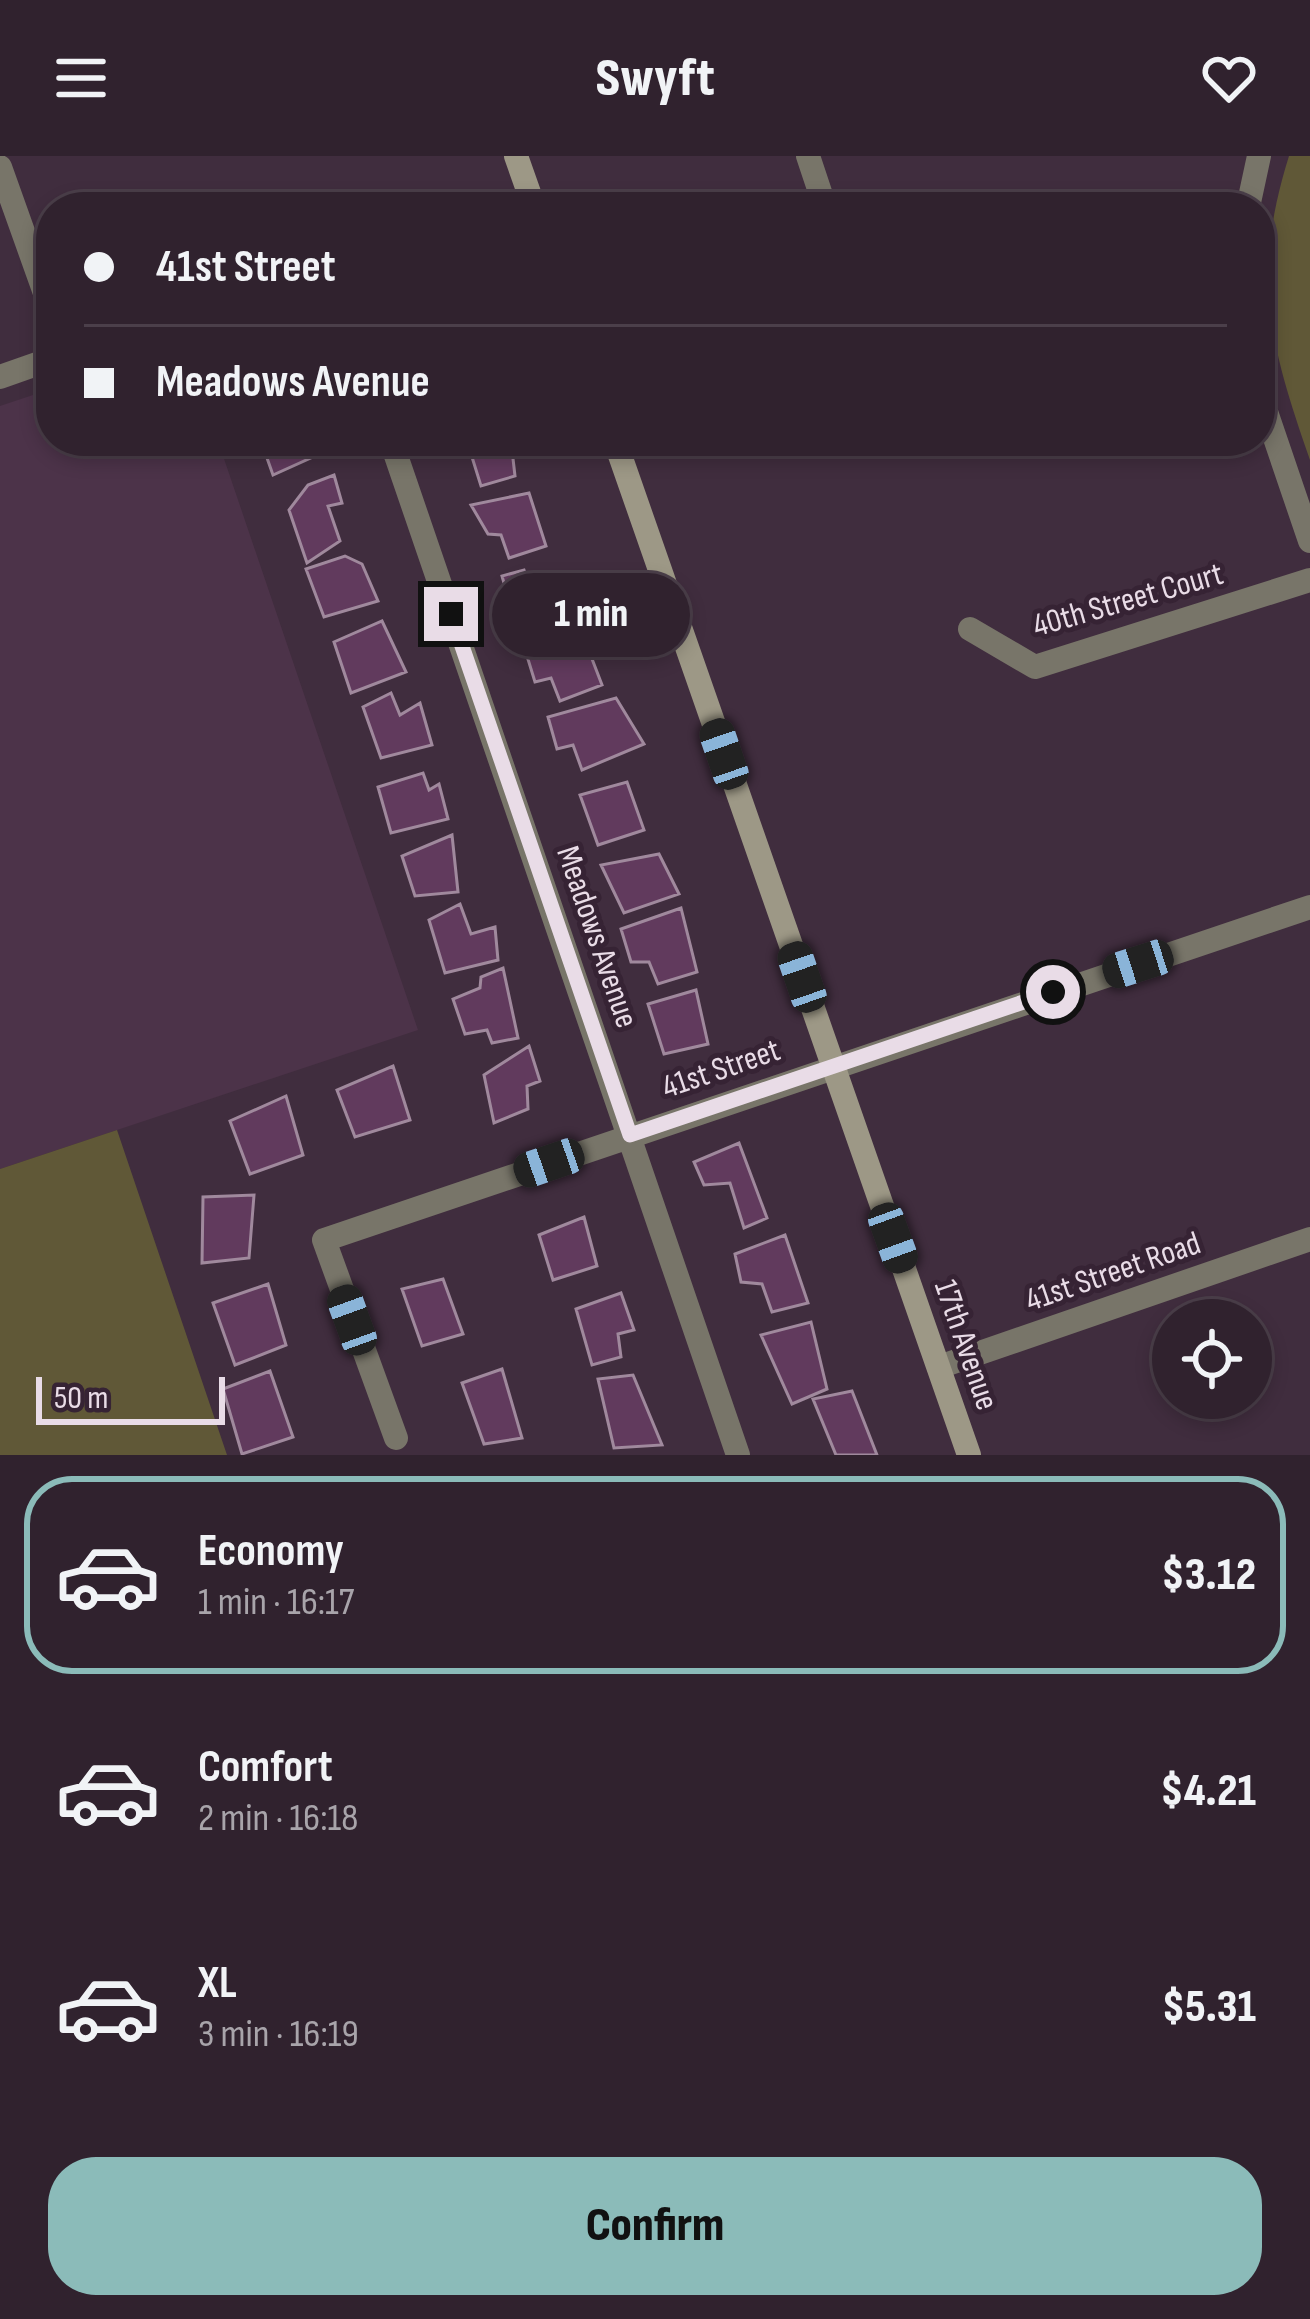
<!DOCTYPE html>
<html lang="en">
<head>
<meta charset="utf-8">
<style>
	:root { --surface:#30222e; --page:#3c2f3a; --text:#f1f3f6; --muted:#a8a4aa; --line:#4b3f4a; --accent:#8bbbb9 }
	body { margin:0; font-family:"Sofia Sans Condensed",sans-serif; background:var(--page); color:var(--text); height:100vh; display:flex; flex-direction:column; font-size:45px; white-space:nowrap }
	* { box-sizing:border-box; margin:0 }
	p { font-size:39px; color:var(--muted) }
	.icon { flex:none; width:66px; height:66px; fill:none; stroke:currentColor; stroke-width:2; stroke-linecap:round; stroke-linejoin:round }
	.map { position:relative; height:1299px; overflow:hidden }
	.details { display:flex; flex-direction:column; background:var(--surface); flex:1 }
	.details>* { flex:none }
	.top-card { position:absolute; left:36px; top:36px; width:1239px; height:264px; border-radius:48px; box-shadow:0 6px 18px #0003,0 0 0 3px var(--line); display:grid; align-content:center; height:264px; padding:0 48px; background:var(--surface) }
	.fabs { position:absolute; left:1152px; top:1143px; display:grid; gap:24px }
	.fabs a { display:grid; place-items:center; width:120px; height:120px; border-radius:50%; background:var(--surface); box-shadow:0 6px 18px #0003,0 0 0 3px var(--line); font-size:60px }
	.scale { position:absolute; left:36px; bottom:30px; width:189px; box-sizing:border-box; padding-left:12px; border:6px solid #e9dce7; border-top:0; font-size:33px; line-height:42px; white-space:nowrap; color:#e9dce7; -webkit-text-stroke:9px #362334; paint-order:stroke }
	.end { position:absolute; width:54px; height:54px; margin:-27px; border:15px solid #e9dce7; background:#111; box-shadow:0 0 0 6px #111 }
	.from { border-radius:50% }
	.bubble { position:absolute; height:84px; border-radius:42px; background:var(--surface); box-shadow:0 6px 18px #0003,0 0 0 3px var(--line); font-size:39px; font-weight:800; line-height:84px; text-align:center }
	.car { position:absolute; width:36px; height:72px; margin:-36px -18px; border-radius:15px; box-shadow:0 0 9px 3px #0007; background:linear-gradient(#222 24%,#8ab4d8 0 40%,#222 0 76%,#8ab4d8 0 86%,#222 0) }
	.top-card b { display:flex; align-items:center; gap:42px; height:114px; font-size:45px }
	.top-card b+b { border-top:3px solid var(--line) }
	.top-card i { width:30px; height:30px; background:var(--text) }
	ul { padding:21px 0 0; list-style:none }
	li { display:flex; align-items:center; gap:36px; height:198px; margin:0 24px 18px; padding:0 24px; border:6px solid transparent; border-radius:48px }
	li div { flex:1 }
	li b { display:block; font-size:45px }
	li em { font-style:normal; font-weight:800 }
	li.on { border-color:var(--accent) }
	li>.icon { width:108px; height:108px; stroke-width:1.5 }
	.primary-button { display:flex; gap:24px; margin-top:auto; padding:24px 48px }
	.primary-button a { flex:1; height:138px; border-radius:48px; background:var(--accent); color:#111; font-size:48px; font-weight:800; line-height:138px; text-align:center }
	header { display:flex; justify-content:space-between; align-items:center; height:156px; padding:0 48px; background:var(--surface); font-size:54px; font-weight:800 }
	.map>svg:first-child { display:block }
	.built { fill:#4c3349 }
	.green { fill:#605837 }
	.building { fill:#613a5d; stroke:#a0899d; stroke-width:3 }
	.lines { fill:none; stroke-linecap:round; stroke-linejoin:round }
	.minor { stroke:#787569; stroke-width:24 }
	.secondary { stroke:#9d9886; stroke-width:24 }
	.route { stroke:#e9dce7; stroke-width:15 }
	.labels { text-anchor:middle; dominant-baseline:central; stroke-width:10; stroke-linejoin:round; paint-order:stroke }
	.street-label { font-size:33px; fill:#e9dce7; stroke:#362334 }
</style>
</head>
<body>
<header><svg class="icon" aria-label="menu" viewBox="0 0 24 24"><path d="M4 6h16M4 12h16M4 18h16"/></svg>Swyft<svg class="icon" aria-label="heart" viewBox="0 0 24 24"><path d="M12 20l-8-8c-3-5 5-10 8-4 3-6 11-1 8 4z"/></svg></header>
<div class="map">
<svg width="1310" height="1299" viewBox="0 0 1310 1299">
	<rect width="100%" height="100%" fill="#402d3e"/>
	<path class="built" d="M51 233V285H218L418 874 0 1013V250Z"/>
	<path class="green" d="M1289 0H1310V304C1270 189 1251 121 1289 0Z
		M117 974 227 1299H0V1013Z"/>
	<path class="building" d="M261 285H320L326 295 273 319Z
		M467 285H528L529 288 512 294 515 320 481 330Z
		M334 319 342 347 328 350 340 385 307 407 289 354 308 329Z
		M529 337 546 390 509 402 501 379 488 378 471 349Z
		M345 400 362 408 378 445 324 461 306 413Z
		M524 414 529 428 556 417 574 461 543 473 528 444 509 445 502 420Z
		M382 465 406 516 351 537 334 486Z
		M579 469 602 529 560 545 551 522 535 526 523 487Z
		M391 537 400 559 420 547 432 589 381 602 363 551Z
		M616 542 644 588 582 614 573 589 557 593 548 561Z
		M423 617 429 634 439 628 448 663 391 677 378 631Z
		M627 626 644 674 598 689 580 639Z
		M452 679 458 736 415 740 402 700Z
		M659 698 679 738 624 757 601 709Z
		M460 748 471 778 495 771 498 804 445 817 429 764Z
		M681 752 697 816 658 828 649 806H631L621 773Z
		M503 812 518 882 492 887 487 874 465 878 453 843 480 832 481 821Z
		M696 834 708 888 664 898 648 848Z
		M529 890 540 925 527 930 528 953 494 967 484 919Z
		M393 910 410 964 355 981 337 934Z
		M286 940 303 999 250 1018 230 965Z
		M739 987 767 1062 744 1072 730 1027 704 1029 694 1006Z
		M254 1039 249 1102 202 1107 203 1041Z
		M584 1061 597 1110 553 1124 539 1079Z
		M785 1079 808 1147 772 1156 762 1128 741 1126 735 1098Z
		M443 1123 463 1178 422 1190 402 1133Z
		M268 1128 286 1189 235 1209 213 1147Z
		M621 1137 634 1174 618 1178 621 1201 592 1209 576 1153Z
		M811 1166 827 1233 792 1248 761 1179Z
		M502 1213 522 1282 484 1288 462 1227Z
		M270 1215 293 1281 242 1298 223 1233Z
		M633 1219 662 1289 614 1292 598 1223Z
		M852 1235 877 1299H836L813 1243Z"/>
	<g class="lines">
		<path class="minor" d="M808 0 825 51
			M0 11 51 154
			M502 51 530 40
			M1248 51 1259 0
			M0 221 51 203
			M1260 238 1310 385
			M391 285 738 1299
			M970 473 1035 511 1310 424
			M939 1211 1310 1083
			M396 1282 324 1084 1310 751"/>
		<path class="secondary" d="M516 0 534 51
			M615 285 969 1299"/>
	</g>
	<g class="lines">
		<path class="route" d="M451 458 630 979 1053 836"/>
	</g>
	<g class="labels">
		<g class="street-label">
			<text transform="translate(1128 444) rotate(-16)">40th Street Court</text>
			<text transform="translate(597 781) rotate(71)">Meadows Avenue</text>
			<text transform="translate(721 913) rotate(-19)">41st Street</text>
			<text transform="translate(1113 1116) rotate(-19)">41st Street Road</text>
			<text transform="translate(966 1189) rotate(71)">17th Avenue</text>
		</g>
	</g>
</svg>
<div class="fabs">
<a><svg class="icon" aria-label="locate" viewBox="0 0 24 24"><circle cx="12" cy="12" r="6"/><path d="M12 2v4M12 18v4M2 12h4M18 12h4"/></svg></a>
</div>
<div class="scale">50 m</div>
<i class="end from" style="left:1053px;top:836px"></i>
<i class="end" style="left:451px;top:458px"></i>
<div class="bubble" style="left:492px;top:417px;width:198px">1 min</div>
<i class="car" style="left:724px;top:598px;rotate:341deg"></i>
<i class="car" style="left:1138px;top:808px;rotate:252deg"></i>
<i class="car" style="left:802px;top:821px;rotate:341deg"></i>
<i class="car" style="left:549px;top:1007px;rotate:251deg"></i>
<i class="car" style="left:893px;top:1082px;rotate:160deg"></i>
<i class="car" style="left:352px;top:1164px;rotate:340deg"></i>
<div class="top-card">
<b><i class="from"></i>41st Street</b>
<b><i></i>Meadows Avenue</b>
</div>
</div>
<section class="details">
<ul>
<li class="on"><svg class="icon" aria-label="car" viewBox="0 0 24 24"><path d="M5 17H2v-5l4-1 3-4h7l3 4 3 1v5h-3M9 17h6M6 11h13"/><circle cx="7" cy="17" r="2"/><circle cx="17" cy="17" r="2"/></svg><div><b>Economy</b><p>1 min · 16:17</p></div><em>$3.12</em></li>
<li><svg class="icon" aria-label="car" viewBox="0 0 24 24"><path d="M5 17H2v-5l4-1 3-4h7l3 4 3 1v5h-3M9 17h6M6 11h13"/><circle cx="7" cy="17" r="2"/><circle cx="17" cy="17" r="2"/></svg><div><b>Comfort</b><p>2 min · 16:18</p></div><em>$4.21</em></li>
<li><svg class="icon" aria-label="car" viewBox="0 0 24 24"><path d="M5 17H2v-5l4-1 3-4h7l3 4 3 1v5h-3M9 17h6M6 11h13"/><circle cx="7" cy="17" r="2"/><circle cx="17" cy="17" r="2"/></svg><div><b>XL</b><p>3 min · 16:19</p></div><em>$5.31</em></li>
</ul>
<div class="primary-button"><a>Confirm</a></div>
</section>
</body>
</html>
